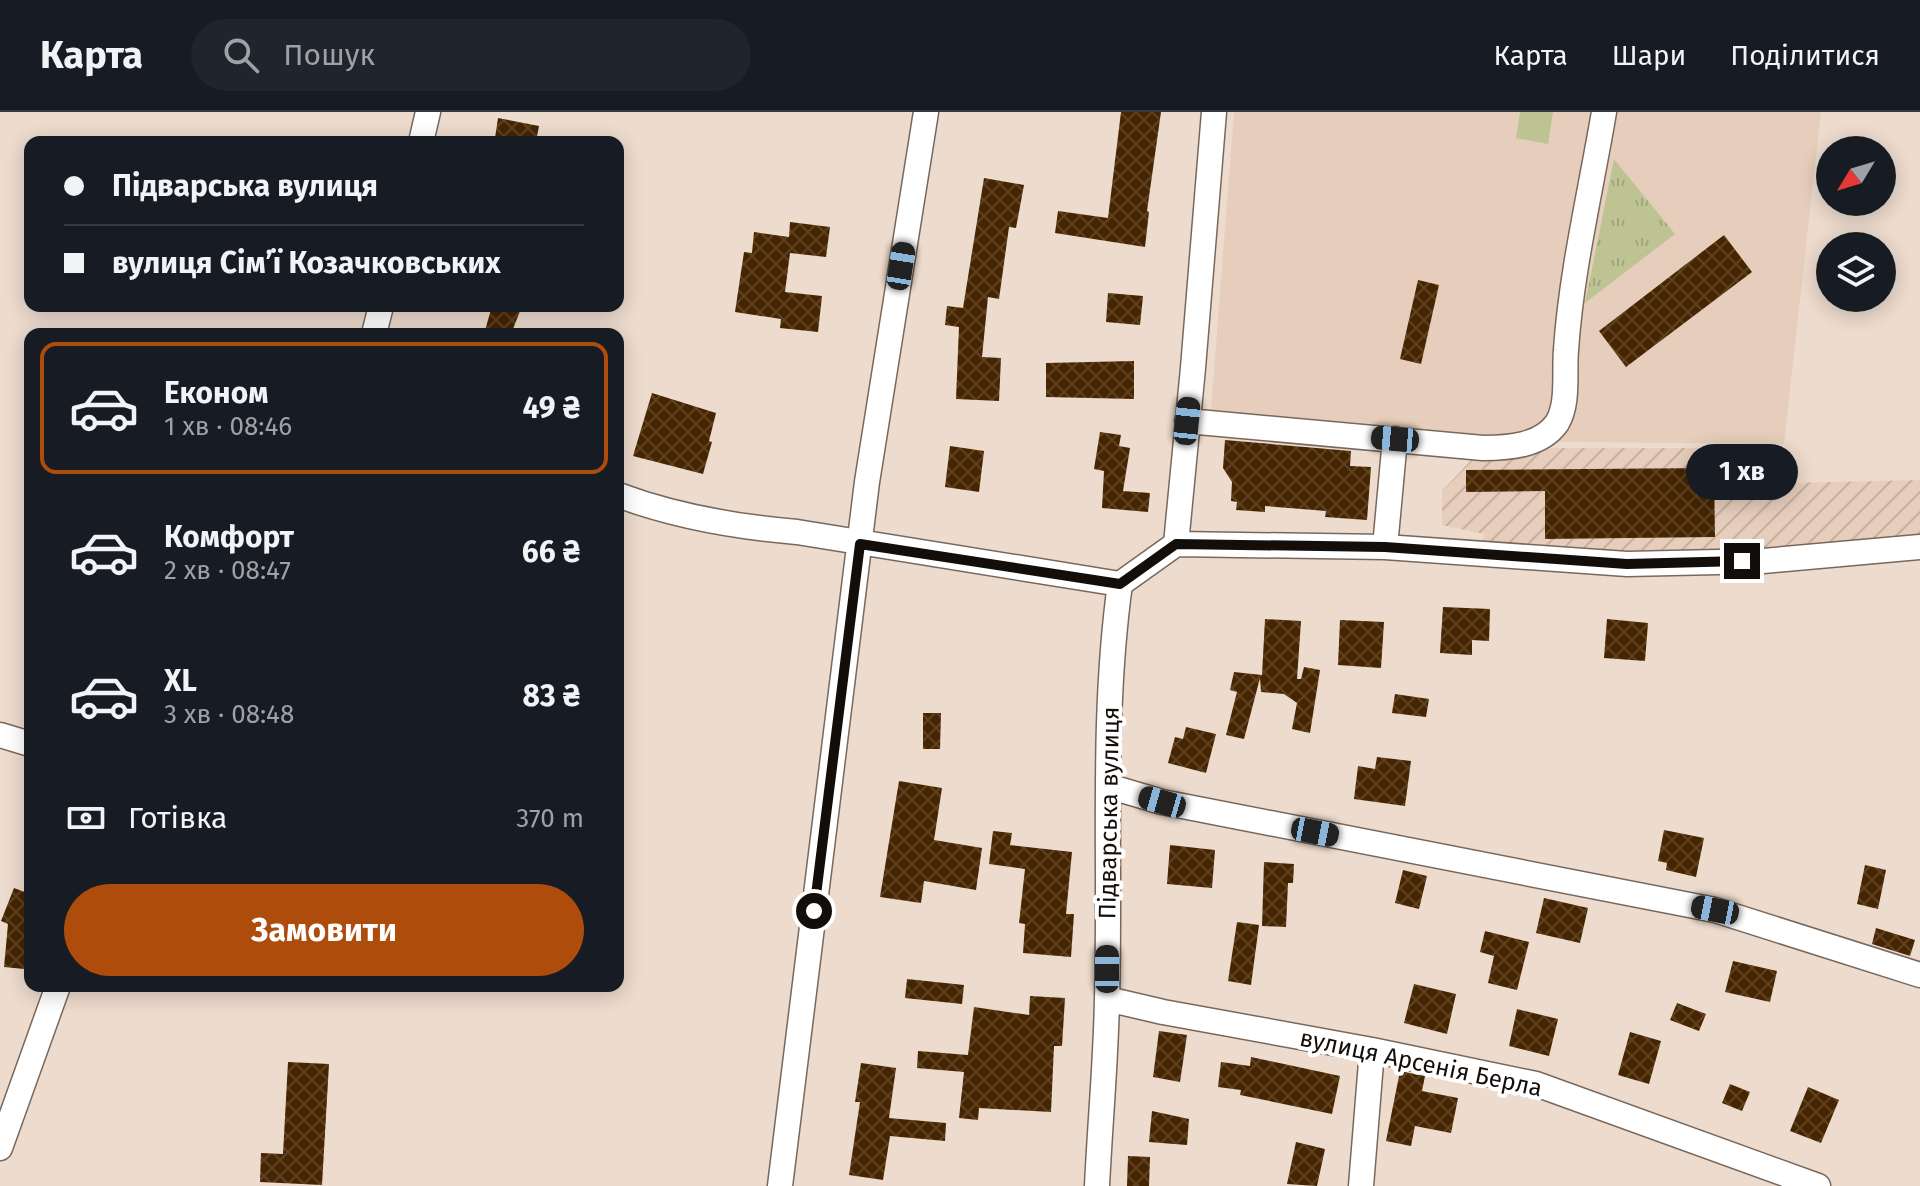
<!DOCTYPE html>
<html lang="uk">
<head>
<meta charset="utf-8">
<style>
	:root { --surface:#171b24; --page:#20242c; --text:#f1f3f6; --muted:#9ea1a6; --line:#363941; --accent:#ae4d0b }
	body { margin:0; font-family:"Fira Sans",sans-serif; background:var(--page); color:var(--text); height:100vh; display:flex; flex-direction:column; font-size:30px; white-space:nowrap }
	* { box-sizing:border-box; margin:0 }
	p { font-size:26px; color:var(--muted) }
	.icon { flex:none; width:44px; height:44px; fill:none; stroke:currentColor; stroke-width:2; stroke-linecap:round; stroke-linejoin:round }
	.map { position:relative; flex:1; overflow:hidden }
	.side { position:absolute; left:24px; top:216px; width:600px; height:664px; display:flex; flex-direction:column; background:var(--surface); border-radius:16px; box-shadow:0 4px 20px #0003 }
	.side>* { flex:none }
	.guide { position:absolute; left:24px; top:24px; width:600px; height:176px; border-radius:16px; box-shadow:0 4px 20px #0003; display:grid; align-content:center; height:176px; padding:0 40px; background:var(--surface) }
	.needle { width:52px; rotate:232deg }
	.tools { position:absolute; left:1816px; top:24px; display:grid; gap:16px }
	.tools a { display:grid; place-items:center; width:80px; height:80px; border-radius:50%; background:var(--surface); box-shadow:0 4px 20px #0003; font-size:40px }
	.end { position:absolute; width:36px; height:36px; margin:-18px; border:10px solid #140e0a; background:#fff; box-shadow:0 0 0 4px #fff }
	.from { border-radius:50% }
	.bubble { position:absolute; height:56px; border-radius:28px; background:var(--surface); box-shadow:0 4px 20px #0003; font-size:26px; font-weight:700; line-height:56px; text-align:center }
	.car { position:absolute; width:24px; height:48px; margin:-24px -12px; border-radius:10px; box-shadow:0 0 6px 2px #0007; background:linear-gradient(#222 24%,#8ab4d8 0 40%,#222 0 76%,#8ab4d8 0 86%,#222 0) }
	.guide b { display:flex; align-items:center; gap:28px; height:76px; font-size:30px }
	.guide b+b { border-top:2px solid var(--line) }
	.guide i { width:20px; height:20px; background:var(--text) }
	ul { padding:14px 0 0; list-style:none }
	li { display:flex; align-items:center; gap:24px; height:132px; margin:0 16px 12px; padding:0 24px; border:4px solid transparent; border-radius:16px }
	li div { flex:1 }
	li b { display:block; font-size:30px }
	li em { font-style:normal; font-weight:700 }
	li.selected { border-color:var(--accent) }
	li>.icon { width:72px; height:72px; stroke-width:1.5 }
	.pay { display:flex; align-items:center; gap:20px; height:88px; padding:0 40px; font-size:30px }
	.pay p { margin-inline-start:auto }
	.action { display:flex; gap:16px; margin-top:auto; padding:16px 40px }
	.action a { flex:1; height:92px; border-radius:48px; background:var(--accent); color:#fff; font-size:32px; font-weight:700; line-height:92px; text-align:center }
	header { display:flex; align-items:center; gap:48px; box-sizing:border-box; height:112px; padding:0 40px; background:var(--surface); border-bottom:2px solid var(--line) }
	header strong { font-size:38px }
	nav { display:flex; gap:44px; margin-inline-start:auto; font-size:28px }
	.search { width:560px; height:72px; background:var(--page); display:flex; align-items:center; gap:20px; box-sizing:border-box; padding:0 28px; border-radius:44px; color:var(--muted); font-size:30px }
	.map>svg:first-child { display:block }
	.built { fill:#e7cebc }
	.industrial { fill:url(#industrial-furrows) }
	.grass { fill:#bec394 }
	.park { fill:url(#park-tufts) }
	.building { fill:url(#building-cross-hatch) }
	.lines { fill:none; stroke-linecap:round; stroke-linejoin:round }
	.minor-casing { stroke:#78685c; stroke-width:27 }
	.minor { stroke:#fff; stroke-width:24 }
	.route { stroke:#140e0a; stroke-width:10 }
	.labels { text-anchor:middle; dominant-baseline:central; stroke-width:8; stroke-linejoin:round; paint-order:stroke }
	.street-label { font-size:24px; fill:#140e0a; stroke:#fff }
</style>
</head>
<body>
<header>
<strong>Карта</strong>
<div class="search"><svg class="icon" aria-label="search" viewBox="0 0 24 24"><circle cx="10" cy="10" r="6"/><path d="M15 15l6 6"/></svg>Пошук</div>
<nav><a>Карта</a><a>Шари</a><a>Поділитися</a></nav>
</header>
<div class="map">
<svg width="1920" height="1074" viewBox="0 0 1920 1074">
	<defs>
		<pattern id="industrial-furrows" width="10" height="10" patternUnits="userSpaceOnUse" patternTransform="scale(2)"><rect width="10" height="10" fill="#e7cebc"/><path d="M-1 1l2-2M0 10L10 0M9 11l2-2" fill="none" stroke="#c5b0a0"/></pattern>
		<pattern id="park-tufts" width="24" height="20" patternUnits="userSpaceOnUse" patternTransform="scale(2)"><rect width="24" height="20" fill="#bec394"/><path d="M3 7l-1-3M5 7V3M7 7l1-3M15 17l-1-3M17 17v-4M19 17l1-3" fill="none" stroke="#a2a67e"/></pattern>
		<pattern id="building-cross-hatch" width="8" height="8" patternUnits="userSpaceOnUse" patternTransform="scale(2)"><rect width="8" height="8" fill="#462500"/><path d="M0 0l8 8M0 8l8-8" fill="none" stroke="#5d4224"/></pattern>
	</defs>
	<rect width="100%" height="100%" fill="#eddbcd"/>
	<path class="built" d="M1234 0H1821L1784 332 1484 329 1211 298Z"/>
	<path class="industrial" d="M1483 336H1731L1748 372 1920 368V438L1481 442 1484 422 1442 413V379Z"/>
	<path class="grass" d="M1520 0H1553L1548 32 1516 26Z"/>
	<path class="park" d="M1614 47 1675 122 1585 191Z"/>
	<path class="building" d="M1121 0H1161L1147 99 1149 100 1145 135 1055 121 1058 99 1108 106Z
		M498 6 539 14 536 30H503V28L495 26Z
		M984 66 1024 73 1016 116 1009 115 999 187 988 185 982 245 1001 246 999 289 956 287 959 215 945 213 947 194 963 196Z
		M790 110 830 115 826 145 790 141 785 180 822 184 818 220 780 216 781 207 735 200 744 140 752 141 754 120 789 125Z
		M1724 123 1752 160 1626 255 1599 219Z
		M1418 168 1439 173 1421 252 1400 247Z
		M1108 181 1143 184 1140 213 1106 210Z
		M492 194H522L511 222H484Z
		M1134 249V287L1046 285V251Z
		M652 281 716 301 709 329 712 330 703 362 633 344Z
		M1100 320 1121 323 1119 334 1130 336 1123 379 1150 381 1148 400 1102 396 1104 359 1094 357Z
		M1225 328 1351 339 1350 354 1371 355 1367 408 1325 405 1326 399 1265 394V400L1236 398 1237 390 1231 389 1232 370 1223 356Z
		M950 334 984 339 979 380 945 375Z
		M1714 356 1715 425 1545 427V379L1466 380V358Z
		M1443 495 1490 497 1489 529 1472 528V543L1440 541Z
		M1265 507 1301 509 1297 567H1301L1304 555 1320 558 1310 621 1292 617 1297 591 1284 582 1261 580 1260 566 1244 627 1226 623 1237 580 1230 578 1234 560 1262 563Z
		M1607 507 1648 511 1645 549 1604 546Z
		M1340 508 1384 510 1381 556 1338 553Z
		M1395 582 1429 587 1426 605 1392 601Z
		M923 601H941L940 637H923Z
		M1186 615 1216 622 1206 661 1168 651 1175 625 1183 627Z
		M1377 645 1411 649 1405 694 1354 687 1358 654 1375 657Z
		M899 669 942 676 934 728 982 736 976 778 924 769 921 791 880 785Z
		M1664 718 1704 726 1696 765 1666 758 1667 751 1658 749Z
		M993 719 1012 721 1010 733 1072 740 1066 802H1074L1071 845 1023 841 1025 812 1019 811 1025 757 989 752Z
		M1170 733 1215 738 1212 776 1167 772Z
		M1264 750 1294 752 1293 771H1288L1286 815 1262 814Z
		M1865 753 1886 758 1878 797 1857 792Z
		M1403 758 1427 764 1419 797 1395 791Z
		M14 776 30 782V820L28 819 24 857 4 855 8 812 1 809Z
		M1544 786 1588 796 1580 831 1536 821Z
		M1237 810 1259 813 1251 873 1228 869Z
		M1876 816 1915 828 1910 844 1872 832Z
		M1485 819 1529 830 1517 878 1488 871 1494 844 1480 840Z
		M1733 849 1777 859 1770 890 1725 880Z
		M907 867 964 873 962 892 905 886Z
		M1414 872 1456 882 1447 922 1404 911Z
		M1030 884 1065 886 1062 934H1054L1051 1000 979 996 978 1008 959 1006 964 960 917 956 918 939 968 943 974 895 1029 903Z
		M1677 891 1706 902 1699 919 1670 908Z
		M1517 897 1558 907 1549 944 1509 934Z
		M1159 919 1187 923 1180 970 1153 965Z
		M1630 920 1661 929 1649 972 1618 963Z
		M1251 945 1340 964 1332 1002 1240 983 1241 978 1218 975 1221 950 1250 954Z
		M288 950 329 952 322 1073 260 1070 261 1041 283 1042Z
		M861 951 896 956 889 1006 946 1011 945 1029 890 1024 883 1068 849 1063 860 990H855Z
		M1400 959 1425 964 1422 979 1458 986 1451 1021 1415 1014 1411 1034 1386 1029Z
		M1730 972 1750 980 1742 999 1722 991Z
		M1808 975 1839 988 1821 1031 1790 1019Z
		M1152 999 1189 1007 1187 1033 1149 1030Z
		M1296 1030 1325 1037 1317 1074 1287 1072Z
		M1128 1044 1150 1045 1149 1074H1127Z"/>
	<g class="lines">
		<g class="minor-casing">
			<path id="minor" d="M421 30 428 0
				M374 222 381 194
				M1187 309 1483 336C1508 336 1541 334 1557 311 1569 292 1564 260 1566 238 1571 161 1591 77 1604 0
				M618 383C674 404 737 415 797 420L1120 472 1176 432
				M1176 432 1385 435 1627 452 1763 449 1920 435
				M1176 432 1193 256 1214 0
				M1385 435 1395 327
				M0 623 30 632
				M1108 674 1162 690 1715 798 1920 863
				M1107 887 1163 900 1372 938 1536 972 1818 1074
				M0 1036 58 874
				M780 1074 867 370 926 0
				M1097 1074C1100 1011 1106 948 1107 886 1111 748 1101 609 1120 472
				M1361 1074 1372 938"/>
		</g>
		<use href="#minor" class="minor"/>
	</g>
	<g class="lines">
		<path class="route" d="M814 799 860 432 1120 472 1176 432 1385 435 1627 452 1742 449"/>
	</g>
	<g class="labels">
		<g class="street-label">
			<text transform="translate(1109 701) rotate(-89)">Підварська вулиця</text>
			<text transform="translate(1421 951) rotate(12)">вулиця Арсенія Берла</text>
		</g>
	</g>
</svg>
<div class="tools">
<a><svg class="needle" viewBox="-14 -14 28 28"><path d="M0-13l5 13h-10z" fill="#e53935"/><path d="M0 13l5-13h-10z" fill="#9ea1a6"/></svg></a>
<a><svg class="icon" aria-label="layers" viewBox="0 0 24 24"><path d="M12 4l9 5-9 5-9-5zM3 14l9 5 9-5"/></svg></a>
</div>
<i class="end from" style="left:814px;top:799px"></i>
<i class="end" style="left:1742px;top:449px"></i>
<div class="bubble" style="left:1686px;top:332px;width:112px">1 хв</div>
<i class="car" style="left:901px;top:154px;rotate:9deg"></i>
<i class="car" style="left:1187px;top:309px;rotate:6deg"></i>
<i class="car" style="left:1395px;top:327px;rotate:275deg"></i>
<i class="car" style="left:1162px;top:690px;rotate:286deg"></i>
<i class="car" style="left:1315px;top:720px;rotate:101deg"></i>
<i class="car" style="left:1715px;top:798px;rotate:281deg"></i>
<i class="car" style="left:1107px;top:857px;rotate:0deg"></i>
<div class="guide">
<b><i class="from"></i>Підварська вулиця</b>
<b><i></i>вулиця Сімʼї Козачковських</b>
</div>
<section class="side">
<ul>
<li class="selected"><svg class="icon" aria-label="car" viewBox="0 0 24 24"><path d="M5 17H2v-5l4-1 3-4h7l3 4 3 1v5h-3M9 17h6M6 11h13"/><circle cx="7" cy="17" r="2"/><circle cx="17" cy="17" r="2"/></svg><div><b>Економ</b><p>1 хв · 08:46</p></div><em>49 ₴</em></li>
<li><svg class="icon" aria-label="car" viewBox="0 0 24 24"><path d="M5 17H2v-5l4-1 3-4h7l3 4 3 1v5h-3M9 17h6M6 11h13"/><circle cx="7" cy="17" r="2"/><circle cx="17" cy="17" r="2"/></svg><div><b>Комфорт</b><p>2 хв · 08:47</p></div><em>66 ₴</em></li>
<li><svg class="icon" aria-label="car" viewBox="0 0 24 24"><path d="M5 17H2v-5l4-1 3-4h7l3 4 3 1v5h-3M9 17h6M6 11h13"/><circle cx="7" cy="17" r="2"/><circle cx="17" cy="17" r="2"/></svg><div><b>XL</b><p>3 хв · 08:48</p></div><em>83 ₴</em></li>
</ul>
<div class="pay"><svg class="icon" aria-label="cash" viewBox="0 0 24 24"><path d="M3 7h18v10H3z"/><circle cx="12" cy="12" r="2"/></svg>Готівка<p>370 m</p></div>
<div class="action"><a>Замовити</a></div>
</section>
</div>
</body>
</html>
